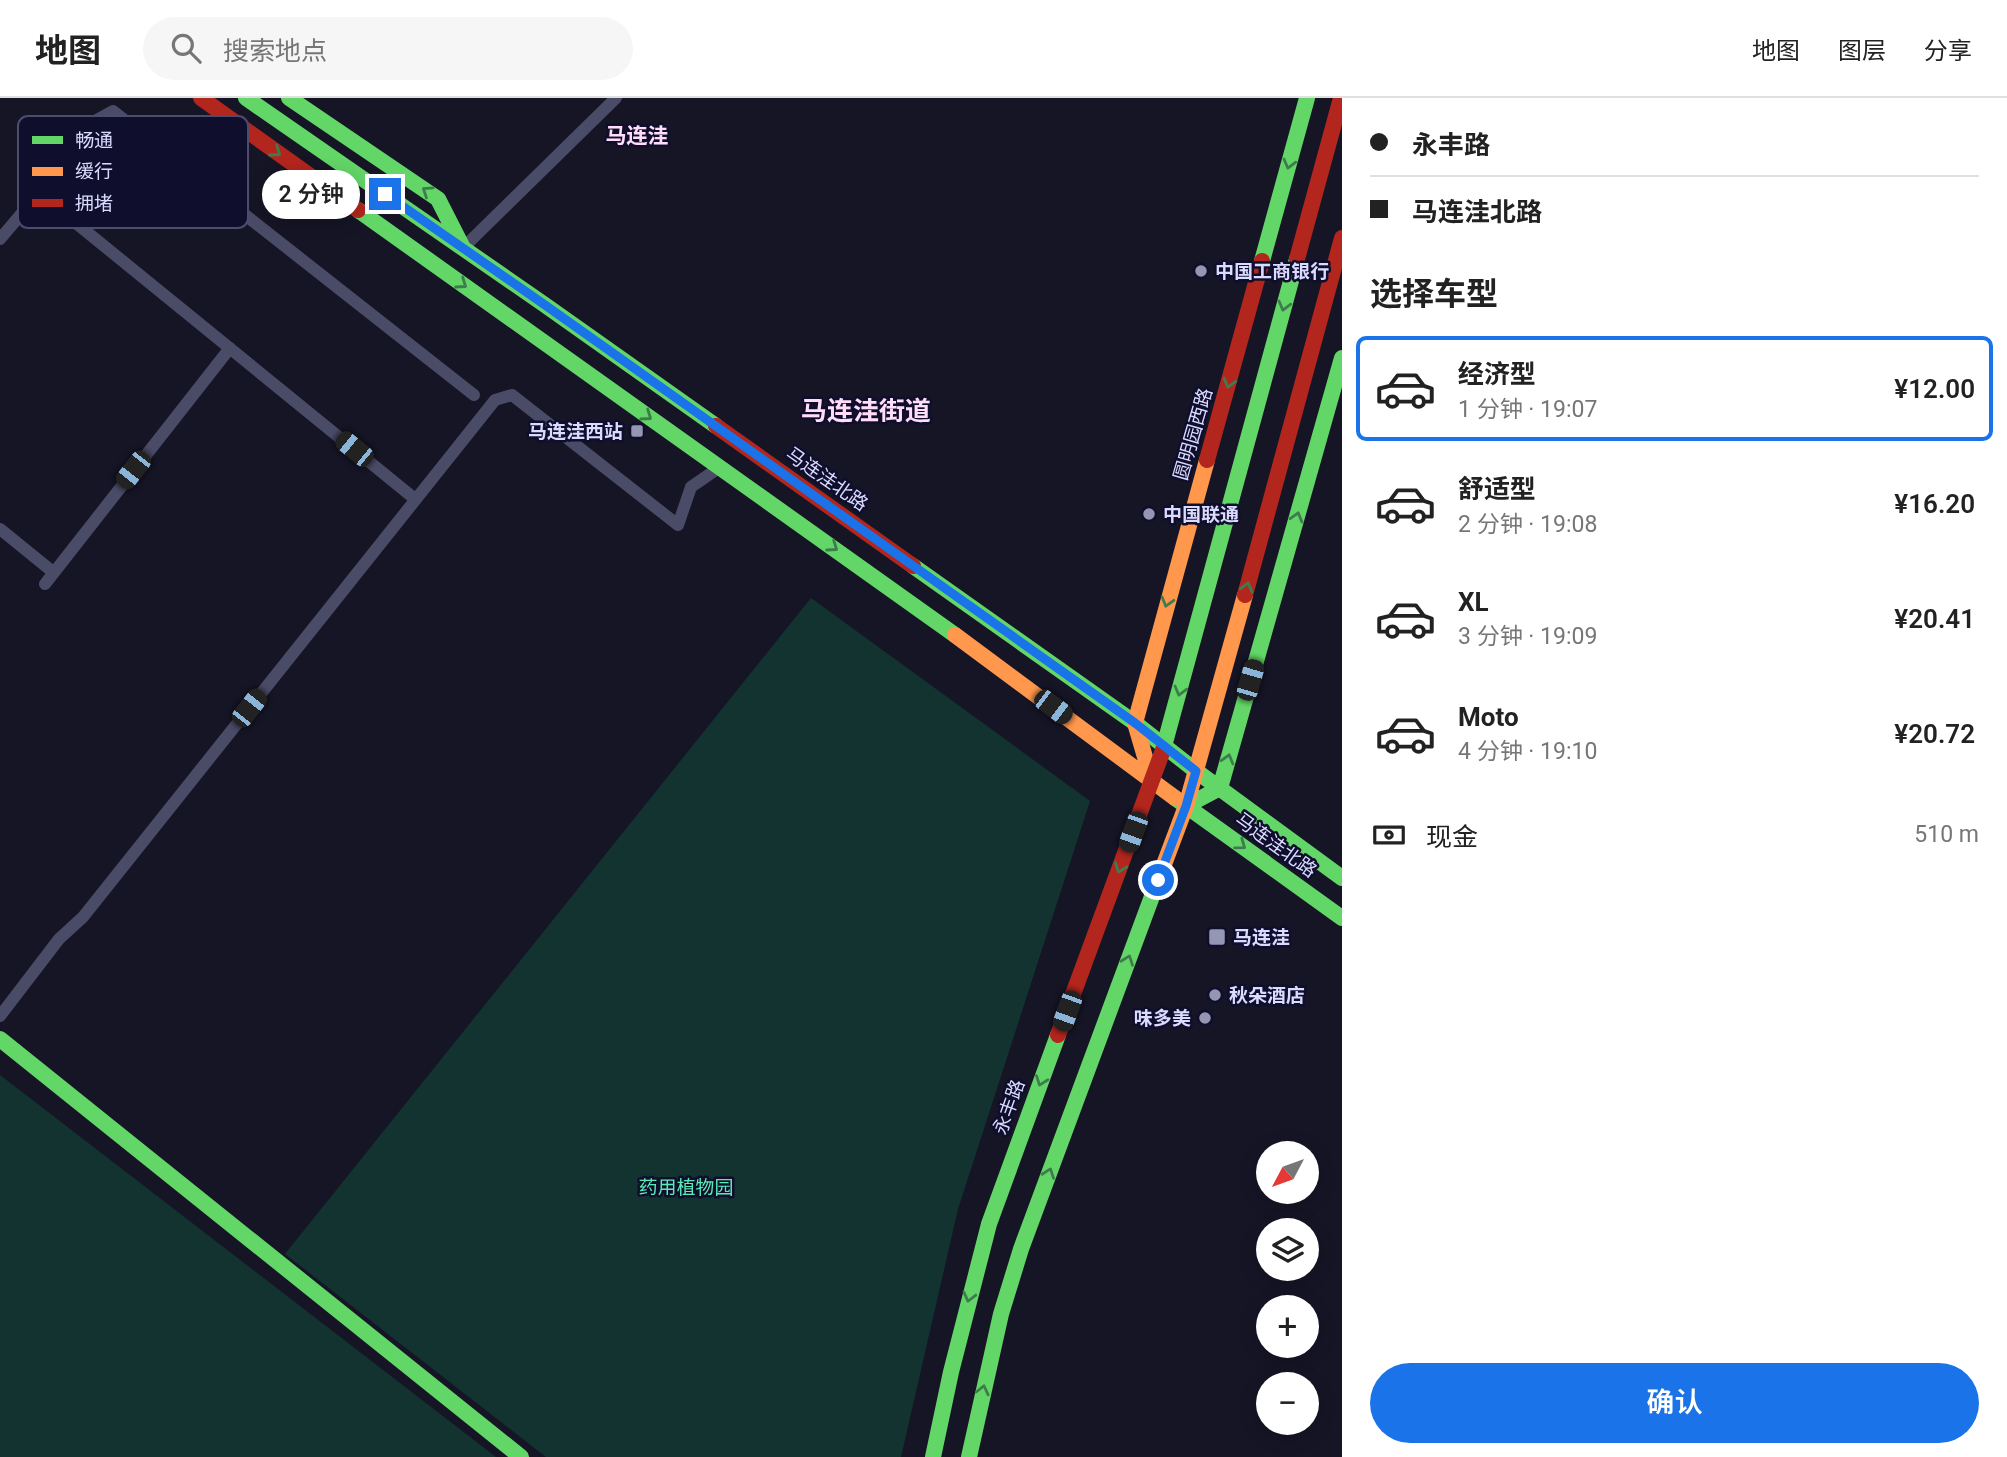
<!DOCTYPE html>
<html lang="zh">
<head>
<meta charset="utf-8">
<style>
	:root { --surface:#fff; --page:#f6f6f6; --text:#222; --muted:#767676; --line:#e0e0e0; --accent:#1a73e8 }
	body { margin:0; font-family:Roboto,"Noto Sans SC",sans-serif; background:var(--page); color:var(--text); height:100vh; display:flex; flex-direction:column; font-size:26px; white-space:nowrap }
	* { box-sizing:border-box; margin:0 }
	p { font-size:23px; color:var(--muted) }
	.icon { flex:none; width:38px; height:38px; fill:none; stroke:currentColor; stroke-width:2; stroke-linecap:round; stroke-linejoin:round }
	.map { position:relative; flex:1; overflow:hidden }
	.drawer { display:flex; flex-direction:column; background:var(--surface); width:665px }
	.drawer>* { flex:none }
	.guide { display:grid; align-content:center; height:154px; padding:0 28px; background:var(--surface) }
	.needle { width:46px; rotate:229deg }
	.controls { position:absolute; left:1256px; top:1043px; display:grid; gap:14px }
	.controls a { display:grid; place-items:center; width:63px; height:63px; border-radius:50%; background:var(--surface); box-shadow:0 4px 18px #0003; font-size:35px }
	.end { position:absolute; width:32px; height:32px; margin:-16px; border:9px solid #1a73e8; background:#fff; box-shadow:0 0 0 4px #fff }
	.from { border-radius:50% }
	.bubble { position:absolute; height:49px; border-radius:24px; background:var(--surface); box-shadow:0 4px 18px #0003; font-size:23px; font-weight:600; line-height:49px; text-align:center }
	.car { position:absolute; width:21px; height:42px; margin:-21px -10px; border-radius:9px; box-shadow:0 0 5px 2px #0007; background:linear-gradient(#222 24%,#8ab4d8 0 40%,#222 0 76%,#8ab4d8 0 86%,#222 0) }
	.guide b { display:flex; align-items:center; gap:24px; height:66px; font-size:26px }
	.guide b+b { border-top:2px solid var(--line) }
	.guide i { width:18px; height:18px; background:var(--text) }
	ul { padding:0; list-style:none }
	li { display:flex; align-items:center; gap:21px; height:105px; margin:0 14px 10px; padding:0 14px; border:4px solid transparent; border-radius:10px }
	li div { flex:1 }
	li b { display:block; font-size:26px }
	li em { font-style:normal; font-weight:600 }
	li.current { border-color:var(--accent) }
	li>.icon { width:63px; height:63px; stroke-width:1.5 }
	h2 { padding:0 28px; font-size:32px; line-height:84px }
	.pay { display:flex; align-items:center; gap:18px; height:77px; padding:0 28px; font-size:26px }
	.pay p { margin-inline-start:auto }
	.cta { display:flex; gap:14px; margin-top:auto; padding:14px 28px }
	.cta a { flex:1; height:80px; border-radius:42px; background:var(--accent); color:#fff; font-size:28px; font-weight:600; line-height:80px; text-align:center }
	header { display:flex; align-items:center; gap:42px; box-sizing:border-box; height:98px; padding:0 35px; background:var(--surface); border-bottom:2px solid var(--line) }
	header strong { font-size:33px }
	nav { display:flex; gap:38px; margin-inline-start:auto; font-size:24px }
	.search { width:490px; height:63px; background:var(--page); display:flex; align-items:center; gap:18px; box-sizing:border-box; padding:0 24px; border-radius:38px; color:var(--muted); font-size:26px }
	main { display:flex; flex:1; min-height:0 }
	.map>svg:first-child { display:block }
	.green { fill:#123330 }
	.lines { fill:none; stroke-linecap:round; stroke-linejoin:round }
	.street { stroke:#4a4b67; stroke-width:12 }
	.fast { stroke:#63d668; stroke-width:16 }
	.slow { stroke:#ff974d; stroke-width:16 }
	.jam { stroke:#b3261e; stroke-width:16 }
	.oneway { stroke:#3e7c4d }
	.route { stroke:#1a73e8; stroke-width:9 }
	.poi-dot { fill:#9596b3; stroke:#100e2d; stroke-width:2.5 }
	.labels { text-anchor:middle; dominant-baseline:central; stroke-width:5; stroke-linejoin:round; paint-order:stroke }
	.poi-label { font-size:19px; font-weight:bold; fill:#dadbff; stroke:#100e2d; text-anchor:start }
	.street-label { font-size:19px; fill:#dadbff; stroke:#100e2d }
	.park-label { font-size:19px; fill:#59ecb4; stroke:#100e2d }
	.neighbourhood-label { font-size:21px; font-weight:bold; fill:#ffdcf7; stroke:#100e2d }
	.district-label { font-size:26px; font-weight:bold; fill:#ffdcf7; stroke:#100e2d }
	.key { fill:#100e2d; stroke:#4d4c6c; stroke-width:2 }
	.key-label { font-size:19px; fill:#dadbff }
</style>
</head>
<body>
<header>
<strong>地图</strong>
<div class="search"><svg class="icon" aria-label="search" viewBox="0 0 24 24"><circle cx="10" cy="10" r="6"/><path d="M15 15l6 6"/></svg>搜索地点</div>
<nav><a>地图</a><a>图层</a><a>分享</a></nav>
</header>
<main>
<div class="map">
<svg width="1342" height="1359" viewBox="0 0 1342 1359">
	<rect width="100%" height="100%" fill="#161526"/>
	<path class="green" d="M811 500 1090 703 958 1111 901 1359H546L285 1156Z
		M0 977 496 1359H0Z"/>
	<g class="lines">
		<path class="street" d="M39 95 415 401
			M0 141 39 95 95 23 113 13 474 297
			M463 150 616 0
			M0 431 53 474
			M45 486 230 250
			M0 918 59 841 83 819 495 302 512 297 678 427 691 389 720 369"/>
		<path class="fast" d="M246 0 545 207 716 328
			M289 0 438 101 463 150
			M358 112 955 537
			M1262 163 1307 0
			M913 468 1135 625 1196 673 1342 780
			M1163 652 1297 161
			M1175 700 1342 820
			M1186 708 1220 690 1342 260
			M0 941 521 1359
			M933 1359 951 1274 989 1126 1058 937
			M969 1359 1001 1216 1021 1151 1154 793"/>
		<path class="slow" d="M955 537 1175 700
			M1152 683 1135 625 1207 362
			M1154 793 1186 708 1245 497"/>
		<path class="jam" d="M201 0 358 112
			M1297 161 1341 0
			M716 328 913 468
			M1207 362 1262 163
			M1245 497 1342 140
			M1058 937 1163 652"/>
	</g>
	<defs><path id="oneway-chevron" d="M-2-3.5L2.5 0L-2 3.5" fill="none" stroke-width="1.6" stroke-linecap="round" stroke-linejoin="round" transform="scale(1.75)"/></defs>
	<g class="oneway">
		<use href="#oneway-chevron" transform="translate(276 54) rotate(35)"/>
		<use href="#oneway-chevron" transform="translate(1289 66) rotate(105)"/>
		<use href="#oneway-chevron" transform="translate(427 93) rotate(-146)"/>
		<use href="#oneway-chevron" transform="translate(462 186) rotate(35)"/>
		<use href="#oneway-chevron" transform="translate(1284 208) rotate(105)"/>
		<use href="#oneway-chevron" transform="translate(1229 285) rotate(106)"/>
		<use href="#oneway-chevron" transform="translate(647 318) rotate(35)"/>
		<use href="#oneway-chevron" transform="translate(1297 419) rotate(-74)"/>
		<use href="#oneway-chevron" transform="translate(833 449) rotate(35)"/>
		<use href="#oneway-chevron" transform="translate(1247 489) rotate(-75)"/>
		<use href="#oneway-chevron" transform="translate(1167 504) rotate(106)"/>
		<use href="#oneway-chevron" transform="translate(1180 593) rotate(105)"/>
		<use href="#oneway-chevron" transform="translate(1228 661) rotate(-74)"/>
		<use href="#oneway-chevron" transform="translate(1241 747) rotate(36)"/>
		<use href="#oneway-chevron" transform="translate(1120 770) rotate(110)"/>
		<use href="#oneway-chevron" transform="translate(1128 862) rotate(-70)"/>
		<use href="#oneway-chevron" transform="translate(1041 983) rotate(110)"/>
		<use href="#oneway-chevron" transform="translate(1049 1075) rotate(-70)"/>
		<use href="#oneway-chevron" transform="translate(969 1199) rotate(104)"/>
		<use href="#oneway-chevron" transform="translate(983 1292) rotate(-77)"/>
	</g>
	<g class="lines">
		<path class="route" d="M385 96 545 207 1135 625 1196 673 1186 708 1158 782"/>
	</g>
	<g class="poi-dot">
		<circle cx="1201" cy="173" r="7"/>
		<rect x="630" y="326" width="14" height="14" rx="3.5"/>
		<circle cx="1149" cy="416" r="7"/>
		<rect x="1208" y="830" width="18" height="18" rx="3.5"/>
		<circle cx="1215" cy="897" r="7"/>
		<circle cx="1205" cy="920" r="7"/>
	</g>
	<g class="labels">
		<g class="poi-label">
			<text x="1215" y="173">中国工商银行</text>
			<text x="623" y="333" text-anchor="end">马连洼西站</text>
			<text x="1163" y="416">中国联通</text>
			<text x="1233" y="839">马连洼</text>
			<text x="1229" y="897">秋朵酒店</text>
			<text x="1191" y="920" text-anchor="end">味多美</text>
		</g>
		<g class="street-label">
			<text transform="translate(1193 336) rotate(-74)">圆明园西路</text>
			<text transform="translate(827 381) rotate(35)">马连洼北路</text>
			<text transform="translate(1276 747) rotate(36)">马连洼北路</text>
			<text transform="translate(1009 1009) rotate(-70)">永丰路</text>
		</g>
		<g class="park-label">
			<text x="686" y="1089">药用植物园</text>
		</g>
		<g class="neighbourhood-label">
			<text x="637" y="38">马连洼</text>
		</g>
		<g class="district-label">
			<text x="866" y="313">马连洼街道</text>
		</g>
	</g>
	<rect x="18" y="18" width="230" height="112" rx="10" class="key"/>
	<rect x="32" y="38" width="31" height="8" fill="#63d668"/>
	<rect x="32" y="69" width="31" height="9" fill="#ff974d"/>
	<rect x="32" y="101" width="31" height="8" fill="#b3261e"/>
	<g class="key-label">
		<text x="75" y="49">畅通</text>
		<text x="75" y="80">缓行</text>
		<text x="75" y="112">拥堵</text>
	</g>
</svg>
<div class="controls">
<a><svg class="needle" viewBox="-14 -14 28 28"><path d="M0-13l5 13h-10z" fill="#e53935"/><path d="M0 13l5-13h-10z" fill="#767676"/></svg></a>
<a><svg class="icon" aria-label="layers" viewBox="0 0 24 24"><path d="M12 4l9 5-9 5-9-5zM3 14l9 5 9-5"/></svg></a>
<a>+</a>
<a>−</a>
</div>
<i class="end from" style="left:1158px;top:782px"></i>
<i class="end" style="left:385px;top:96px"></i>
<div class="bubble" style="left:262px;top:72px;width:98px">2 分钟</div>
<i class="car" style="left:354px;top:351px;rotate:309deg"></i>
<i class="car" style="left:133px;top:372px;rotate:218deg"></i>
<i class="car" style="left:1250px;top:582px;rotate:16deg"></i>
<i class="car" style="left:1053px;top:609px;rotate:127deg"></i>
<i class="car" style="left:249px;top:610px;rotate:38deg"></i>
<i class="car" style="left:1133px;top:734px;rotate:200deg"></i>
<i class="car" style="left:1067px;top:913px;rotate:200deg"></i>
</div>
<section class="drawer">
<div class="guide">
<b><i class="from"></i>永丰路</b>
<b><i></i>马连洼北路</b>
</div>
<h2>选择车型</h2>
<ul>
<li class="current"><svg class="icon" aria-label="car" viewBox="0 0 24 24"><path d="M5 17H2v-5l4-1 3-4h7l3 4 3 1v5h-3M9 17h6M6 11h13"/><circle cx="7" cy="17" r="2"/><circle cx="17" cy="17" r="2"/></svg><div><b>经济型</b><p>1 分钟 · 19:07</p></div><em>¥12.00</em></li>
<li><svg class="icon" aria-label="car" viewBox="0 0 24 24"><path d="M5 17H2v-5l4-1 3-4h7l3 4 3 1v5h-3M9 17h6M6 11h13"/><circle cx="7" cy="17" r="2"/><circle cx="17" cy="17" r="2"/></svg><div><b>舒适型</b><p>2 分钟 · 19:08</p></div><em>¥16.20</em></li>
<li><svg class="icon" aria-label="car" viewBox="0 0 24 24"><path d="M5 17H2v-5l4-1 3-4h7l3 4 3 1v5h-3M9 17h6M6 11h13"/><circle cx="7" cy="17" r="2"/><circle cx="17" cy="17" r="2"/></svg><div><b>XL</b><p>3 分钟 · 19:09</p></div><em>¥20.41</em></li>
<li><svg class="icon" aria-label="car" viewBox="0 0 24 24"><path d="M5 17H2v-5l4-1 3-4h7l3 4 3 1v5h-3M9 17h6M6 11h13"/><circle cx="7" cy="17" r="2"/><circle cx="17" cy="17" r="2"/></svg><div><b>Moto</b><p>4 分钟 · 19:10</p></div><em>¥20.72</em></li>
</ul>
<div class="pay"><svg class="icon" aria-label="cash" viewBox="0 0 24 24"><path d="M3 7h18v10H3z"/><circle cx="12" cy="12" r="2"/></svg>现金<p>510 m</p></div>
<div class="cta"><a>确认</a></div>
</section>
</main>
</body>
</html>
